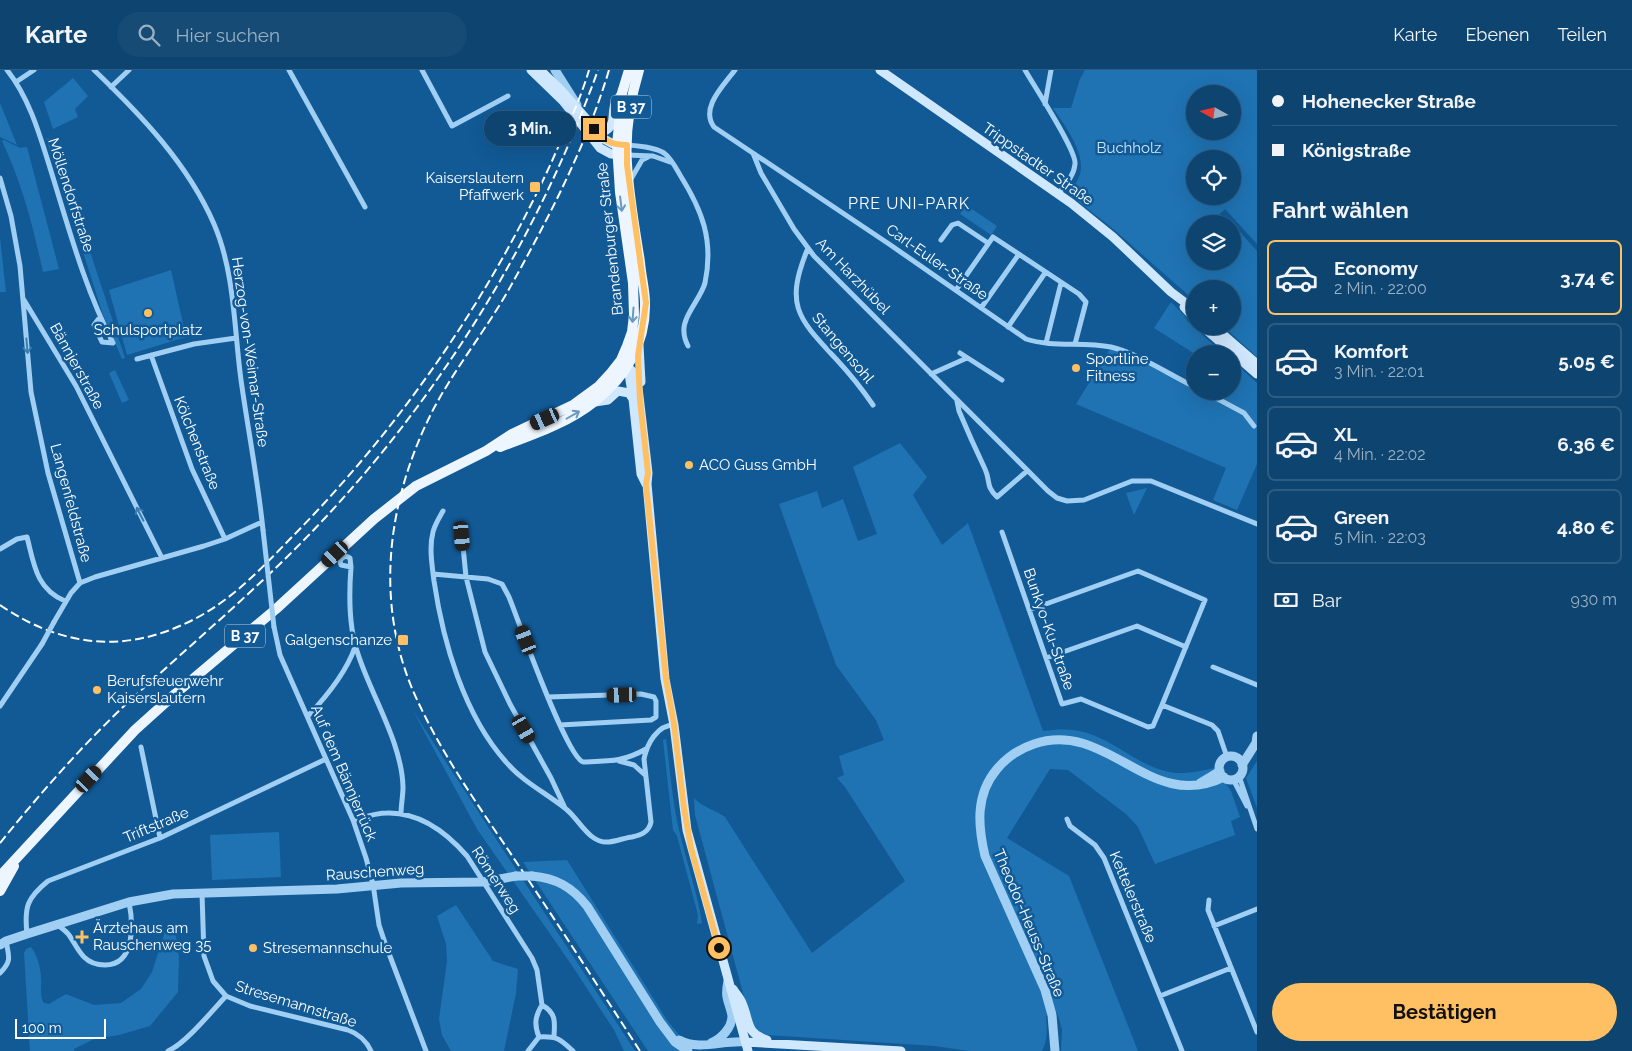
<!DOCTYPE html>
<html lang="de">
<head>
<meta charset="utf-8">
<style>
	:root { --surface:#0d4470; --page:#164b75; --text:#f1f3f6; --muted:#9ab0c3; --line:#2d5c83; --accent:#ffc063 }
	body { margin:0; font-family:Raleway,sans-serif; background:var(--page); color:var(--text); height:100vh; display:flex; flex-direction:column; font-size:19px; white-space:nowrap }
	* { box-sizing:border-box; margin:0 }
	p { font-size:16px; color:var(--muted) }
	.icon { flex:none; width:28px; height:28px; fill:none; stroke:currentColor; stroke-width:2; stroke-linecap:round; stroke-linejoin:round }
	.map { position:relative; flex:1; overflow:hidden }
	.details { display:flex; flex-direction:column; background:var(--surface); width:375px }
	.details>* { flex:none }
	.banner { display:grid; align-content:center; height:110px; padding:0 15px; background:var(--surface) }
	.needle { width:32px; rotate:278deg }
	.controls { position:absolute; left:1186px; top:15px; display:grid; gap:10px }
	.controls a { display:grid; place-items:center; width:55px; height:55px; border-radius:50%; background:var(--surface); box-shadow:0 5px 20px #0002,0 0 0 1px var(--line); font-size:25px }
	.scale { position:absolute; left:15px; bottom:12px; width:91px; box-sizing:border-box; padding-left:5px; border:2px solid #fff; border-top:0; font-size:14px; line-height:18px; white-space:nowrap; color:#fff; -webkit-text-stroke:4px #115a96; paint-order:stroke }
	.end { position:absolute; width:22px; height:22px; margin:-11px; border:6px solid #ffc063; background:#111; box-shadow:0 0 0 2px #111 }
	.from { border-radius:50% }
	.bubble { position:absolute; height:35px; border-radius:18px; background:var(--surface); box-shadow:0 5px 20px #0002,0 0 0 1px var(--line); font-size:16px; font-weight:700; line-height:35px; text-align:center }
	.car { position:absolute; width:15px; height:30px; margin:-15px -8px; border-radius:6px; box-shadow:0 0 4px 1px #0007; background:linear-gradient(#222 24%,#8ab4d8 0 40%,#222 0 76%,#8ab4d8 0 86%,#222 0) }
	.banner b { display:flex; align-items:center; gap:18px; height:48px; font-size:19px }
	.banner b+b { border-top:1px solid var(--line) }
	.banner i { width:12px; height:12px; background:var(--text) }
	ul { padding:0; list-style:none }
	li { display:flex; align-items:center; gap:15px; height:75px; margin:0 10px 8px; padding:0 5px; border:2px solid var(--line); border-radius:8px }
	li div { flex:1 }
	li b { display:block; font-size:19px }
	li em { font-style:normal; font-weight:700 }
	li.current { border-color:var(--accent) }
	li>.icon { width:45px; height:45px; stroke-width:1.5 }
	h2 { padding:0 15px; font-size:22px; line-height:60px }
	.pay { display:flex; align-items:center; gap:12px; height:55px; padding:0 15px; font-size:19px }
	.pay p { margin-inline-start:auto }
	.button { display:flex; gap:10px; margin-top:auto; padding:10px 15px }
	.button a { flex:1; height:58px; border-radius:30px; background:var(--accent); color:#111; font-size:20px; font-weight:700; line-height:58px; text-align:center }
	header { display:flex; align-items:center; gap:30px; box-sizing:border-box; height:70px; padding:0 25px; background:var(--surface); border-bottom:1px solid var(--line) }
	header strong { font-size:24px }
	nav { display:flex; gap:28px; margin-inline-start:auto; font-size:18px }
	.search { width:350px; height:45px; background:var(--page); display:flex; align-items:center; gap:12px; box-sizing:border-box; padding:0 18px; border-radius:28px; color:var(--muted); font-size:19px }
	main { display:flex; flex:1; min-height:0 }
	.map>svg:first-child { display:block }
	.green { fill:#1f73b3; fill-rule:evenodd }
	.lines { fill:none; stroke-linecap:round; stroke-linejoin:round }
	.minor { stroke:#a0cff3; stroke-width:5 }
	.tertiary { stroke:#a0cff3; stroke-width:9 }
	.secondary { stroke:#d0e8fd; stroke-width:9 }
	.primary { stroke:#edf6ff; stroke-width:10 }
	.rail { stroke:#fff; stroke-width:2; stroke-dasharray:9 4; stroke-linecap:butt }
	.minor-bridge { stroke:#a0cff3; stroke-width:5 }
	.tertiary-bridge { stroke:#a0cff3; stroke-width:9 }
	.oneway { stroke:#6998c0 }
	.oneway2 { stroke:#3c7db2 }
	.route { stroke:#ffc063; stroke-width:6 }
	.poi-dot { fill:#ffc063; stroke:#115a96; stroke-width:2 }
	.labels { text-anchor:middle; dominant-baseline:central; stroke-width:5; stroke-linejoin:round; paint-order:stroke }
	.shield { fill:#115a96; stroke:#b8cee0; stroke-width:1 }
	.shield-label { font-size:14px; font-weight:bold; fill:#fff }
	.park-label { font-size:15px; fill:#c8e6fe; stroke:#115a96 }
	.street-label { font-size:15px; fill:#fff; stroke:#115a96 }
	.poi-label { font-size:15px; fill:#fff; stroke:#115a96; text-anchor:start }
	.neighbourhood-label { font-size:16px; letter-spacing:1px; fill:#fff; stroke:#115a96 }
</style>
</head>
<body>
<header>
<strong>Karte</strong>
<div class="search"><svg class="icon" aria-label="search" viewBox="0 0 24 24"><circle cx="10" cy="10" r="6"/><path d="M15 15l6 6"/></svg>Hier suchen</div>
<nav><a>Karte</a><a>Ebenen</a><a>Teilen</a></nav>
</header>
<main>
<div class="map">
<svg width="1257" height="981" viewBox="0 0 1257 981">
	<rect width="100%" height="100%" fill="#115a96"/>
	<path class="green" d="M1085 0H1257V174L1225 139 1213 151 1214 154H1195V191H1232V154H1228L1230 151 1257 181V287L1223 256H1232V219H1195V231L1111 157 1071 126 1068 121V119C1073 117 1074 115 1077 111 1091 89 1065 56 1053 38H1071L1080 9ZM1195 24H1232V61H1195ZM1195 89H1232V126H1195Z
		M73 8 88 26 75 39 78 47 53 59 44 32Z
		M0 33 17 75 0 67Z
		M48 68 56 78 125 288 122 289 102 242 59 105 46 69Z
		M4 70 20 78 27 77 59 199 43 202C33 156 22 113 2 71Z
		M966 135 997 156 991 165 960 144Z
		M0 168 6 222H0Z
		M171 200 186 267 127 285 109 220Z
		M1171 232 1184 245 1188 252 1224 284H1195L1154 258Z
		M1111 277 1121 280 1192 315 1195 312V321H1232L1233 291 1257 313V394L1237 440 1213 430 1226 398 1076 334Z
		M115 300 129 330 122 333 109 303Z
		M900 373 927 407 913 425 942 475 968 453 1043 661C1059 659 1076 658 1093 665 1119 675 1140 696 1169 702 1183 705 1201 701 1215 698L1231 721 1240 747 1231 751 1235 765 1155 794 1138 757 1126 744 1068 700 1050 699 1007 768 1069 806 1138 981H1061L1062 959 1057 942 1046 946C1047 958 1048 970 1042 981H969L935 976 767 965C758 962 754 958 750 949L695 745 694 728C702 737 715 740 725 747L812 883 905 811 845 717 837 708 844 705 839 686 884 670 876 650 836 595 779 434 817 421 822 438 843 429 858 471 877 464 853 397Z
		M1147 418 1134 445 1126 423Z
		M412 639C485 754 561 867 635 981H624L614 960 571 894 477 759Z
		M666 669C670 699 672 730 679 760 686 791 697 821 702 853L697 854 698 845 677 766 673 760 663 670Z
		M1257 691V738L1246 708Z
		M279 762 281 807 212 810 210 765Z
		M567 790 667 950 679 965 685 981H648L523 792Z
		M456 835 493 891 518 899 516 923 504 981H451L442 965 439 949 447 891 446 874 437 846Z
		M166 859H175L179 887 178 922 150 956 119 965 94 969 74 979V981H30L24 883 26 879 31 877C37 884 41 899 41 908 42 917 39 926 44 933L49 934 66 924 94 935 121 933 141 919 152 902Z"/>
	<g class="lines">
		<path class="minor" d="M7 0C30 29 40 66 51 101 69 159 85 219 113 273L102 272 94 255 100 247
			M94 0C141 45 188 94 214 154 235 203 234 259 241 310 248 360 258 410 263 460
			M289 0 365 137
			M422 0 452 56 508 26
			M735 0C723 16 700 38 714 57L889 174 1026 269C1053 278 1083 271 1111 277 1137 283 1170 305 1195 317
			M1025 0C1034 16 1077 81 1075 94 1074 106 1065 115 1058 124
			M16 12 34 0
			M111 17 129 0
			M1045 34 1051 0
			M627 75C639 76 654 77 664 83 671 88 676 98 680 105 702 140 714 170 705 213 701 228 682 247 684 262 684 266 686 272 688 276
			M753 83 761 103 794 159 814 186 1048 421 1057 428 1067 431 1084 430 1132 411H1151L1257 454
			M627 85 653 86 670 92
			M0 108 11 146 20 196 31 322 48 403 80 513
			M631 109 642 90 648 87
			M941 170 952 155 958 153 988 173
			M808 178C784 236 798 248 837 290 850 304 862 319 873 335
			M956 220 993 167 1079 224 1086 232 1075 274
			M24 230 76 316 162 488
			M981 238 1019 184
			M1008 257 1045 203
			M1046 273 1061 213
			M960 283 1002 310
			M151 285 192 399 225 469
			M137 289 194 274 236 268
			M931 304 967 288
			M1203 321 1244 343 1254 356
			M957 331 959 341C967 360 976 380 985 399 991 412 985 415 997 427L1027 401
			M443 441C439 448 435 454 433 462 429 477 432 495 434 511 443 572 464 645 506 692 523 712 546 723 566 739 579 749 589 774 609 772 617 771 624 768 632 767 641 765 649 762 651 752L644 689C647 674 657 655 674 655
			M1002 462 1062 634 1081 629 1148 657 1153 656 1162 635 1212 655 1218 661 1227 687
			M462 466 466 507 485 582 510 634 551 708 565 738
			M0 479 17 469 27 467C34 494 36 519 65 531
			M346 486 350 488 351 497 341 495 340 491 342 488Z
			M351 497C349 523 349 559 358 584 371 625 402 673 403 717 403 726 401 735 401 744
			M433 504 488 509 502 514 509 527C519 552 566 686 583 692 609 691 623 692 646 679
			M1029 540 1138 501 1205 530 1162 635
			M54 552 71 523 80 513 95 507 204 476 225 469 262 452
			M274 557 280 585 353 750 366 788 373 814 379 855 385 873 426 981
			M1046 588 1137 556 1186 577
			M1213 597 1257 615
			M548 627 641 624 654 627 656 631V647L651 650 560 655
			M0 636 42 574
			M308 646C327 626 346 603 355 577
			M141 677 160 768
			M619 691 634 695 645 705
			M1239 706 1257 759
			M1233 709 1247 736
			M1067 749 1070 756 1095 775 1104 788 1182 981
			M353 750C364 747 376 743 387 743 420 742 447 763 467 786L532 888 537 900 542 935
			M202 823 204 886 213 911 226 926 250 936 348 960C359 964 366 970 371 981
			M1209 830 1208 840 1257 962
			M57 854C61 858 66 861 69 865 74 872 78 881 84 887 90 893 98 895 105 895 136 895 133 852 129 832
			M1214 856 1257 839
			M27 864C24 837 27 828 48 811L160 768 326 689
			M0 903C12 891 9 887 6 871
			M1160 926 1231 898
			M539 967C534 955 535 946 542 935 556 943 555 951 554 966
			M168 981C185 974 212 941 226 926
			M528 981 539 967C557 966 560 969 573 981"/>
		<path class="tertiary" d="M555 0 577 35
			M1219 698a12 12 0 1 1 24 0a12 12 0 1 1-24 0Z
			M1242 695 1256 673 1257 666
			M1200 713 1220 701
			M532 806C556 808 572 817 587 836L660 952 675 972 688 981
			M0 875 6 871 27 864 129 832 173 824 337 819 401 813 483 812 516 806
			M679 970C699 981 723 970 745 972
			M711 973C721 969 732 958 732 946 731 939 728 933 727 927 726 922 727 916 728 911
			M1055 981 1052 945 1045 920 985 786C978 756 975 725 997 699 1007 687 1019 679 1034 674 1108 649 1150 744 1224 707"/>
		<path class="secondary" d="M531 0 563 31 600 78 611 84 624 85
			M540 0 560 19 604 69 613 74 622 75
			M880 0 1071 133 1113 167 1171 222 1195 240
			M594 59 603 62C617 56 611 45 615 34 617 30 620 26 622 23
			M1184 237 1195 249
			M1202 256 1257 304
			M1213 256 1257 294
			M639 275 641 312
			M623 292 634 303 637 309 648 403 647 414 665 609 674 655 687 760 748 981
			M628 297 633 329 641 404 646 414
			M595 332 608 330 618 321 629 323 633 329
			M733 919C736 924 740 928 742 933 750 951 745 963 767 970
			M745 972 901 981"/>
		<path class="primary" d="M500 377C532 365 568 353 595 331 626 307 646 273 645 233 645 220 641 206 640 192 635 160 629 127 627 94 625 63 630 30 639 0
			M0 806 135 660 175 624 276 539 374 449 416 416 486 381 512 364 573 335 599 316 610 304 621 290 627 276 632 262 634 245 633 213 620 122 617 75 622 23 629 0
			M0 821 14 796"/>
		<path class="rail" d="M609 0C586 77 547 151 508 221 485 261 456 297 434 338 386 431 372 539 420 636 445 689 480 738 513 787 556 851 598 916 640 981
			M0 535C57 574 118 584 182 555 226 536 257 503 290 469 398 360 488 231 552 91 565 61 580 31 589 0
			M0 773C38 726 79 679 123 637 178 586 235 538 288 486 425 351 533 181 598 0"/>
		<path class="minor-bridge" d="M263 460 274 557
			M42 574 54 552"/>
		<path class="tertiary-bridge" d="M516 806H532"/>
	</g>
	<defs><path id="oneway-shaft" d="M-6 0H5M1.5-3L5.5 0L1.5 3" fill="none" stroke-width="1.6" stroke-linecap="round" stroke-linejoin="round" transform="scale(1.25)"/></defs>
	<g class="oneway">
		<use href="#oneway-shaft" transform="translate(621 134) rotate(83)"/>
		<use href="#oneway-shaft" transform="translate(633 245) rotate(94)"/>
		<use href="#oneway-shaft" transform="translate(573 345) rotate(-30)"/>
	</g>
	<g class="oneway2">
		<use href="#oneway-shaft" transform="translate(27 276) rotate(85)"/>
		<use href="#oneway-shaft" transform="translate(140 444) rotate(-117)"/>
	</g>
	<g class="lines">
		<path class="route" d="M594 59C604 71 612 75 627 75V95L646 233 638 286 640 330 648 403 646 414 666 609 674 654 684 738 691 778 719 878"/>
	</g>
	<g class="poi-dot">
		<rect x="529" y="111" width="12" height="12" rx="2.5"/>
		<circle cx="148" cy="243" r="5"/>
		<circle cx="1076" cy="298" r="5"/>
		<circle cx="689" cy="395" r="5"/>
		<rect x="397" y="564" width="12" height="12" rx="2.5"/>
		<circle cx="97" cy="620" r="5"/>
		<path d="M79.5 859.5h5v5h5v5h-5v5h-5v-5h-5v-5h5z"/>
		<circle cx="253" cy="878" r="5"/>
	</g>
	<g class="labels">
		<g class="shield">
			<rect x="611" y="25.5" width="40" height="23" rx="4"/>
			<rect x="225" y="554.5" width="40" height="23" rx="4"/>
		</g>
		<g class="shield-label">
			<text x="631" y="37">B 37</text>
			<text x="245" y="566">B 37</text>
		</g>
		<g class="park-label">
			<text x="1129" y="78">Buchholz</text>
		</g>
		<g class="street-label">
			<text transform="translate(1038 94) rotate(35)">Trippstadter Straße</text>
			<text transform="translate(71 125) rotate(72)">Möllendorfstraße</text>
			<text transform="translate(610 169) rotate(-96)">Brandenburger Straße</text>
			<text transform="translate(937 192) rotate(35)">Carl-Euler-Straße</text>
			<text transform="translate(853 206) rotate(46)">Am Harzhübel</text>
			<text transform="translate(843 278) rotate(50)">Stangensohl</text>
			<text transform="translate(250 282) rotate(82)">Herzog-von-Weimar-Straße</text>
			<text transform="translate(77 296) rotate(61)">Bännjerstraße</text>
			<text transform="translate(197 373) rotate(68)">Kölchenstraße</text>
			<text transform="translate(71 433) rotate(75)">Langenfeldstraße</text>
			<text transform="translate(1049 559) rotate(71)">Bunkyo-Ku-Straße</text>
			<text transform="translate(344 703) rotate(67)">Auf dem Bännjerrück</text>
			<text transform="translate(156 755) rotate(-23)">Triftstraße</text>
			<text transform="translate(375 802) rotate(-4)">Rauschenweg</text>
			<text transform="translate(496 810) rotate(57)">Römerweg</text>
			<text transform="translate(1133 827) rotate(67)">Kettelerstraße</text>
			<text transform="translate(1029 853) rotate(67)">Theodor-Heuss-Straße</text>
			<text transform="translate(296 934) rotate(17)">Stresemannstraße</text>
		</g>
		<g class="poi-label">
			<text x="524" y="108" text-anchor="end">Kaiserslautern<tspan x="524" dy="17">Pfaffwerk</tspan></text>
			<text x="148" y="260" text-anchor="middle">Schulsportplatz</text>
			<text x="1086" y="289">Sportline<tspan x="1086" dy="17">Fitness</tspan></text>
			<text x="699" y="395">ACO Guss GmbH</text>
			<text x="392" y="570" text-anchor="end">Galgenschanze</text>
			<text x="107" y="611">Berufsfeuerwehr<tspan x="107" dy="17">Kaiserslautern</tspan></text>
			<text x="93" y="858">Ärztehaus am<tspan x="93" dy="17">Rauschenweg 35</tspan></text>
			<text x="263" y="878">Stresemannschule</text>
		</g>
		<g class="neighbourhood-label">
			<text x="909" y="133">PRE UNI-PARK</text>
		</g>
	</g>
</svg>
<div class="controls">
<a><svg class="needle" viewBox="-14 -14 28 28"><path d="M0-13l5 13h-10z" fill="#e53935"/><path d="M0 13l5-13h-10z" fill="#9ab0c3"/></svg></a>
<a><svg class="icon" aria-label="locate" viewBox="0 0 24 24"><circle cx="12" cy="12" r="6"/><path d="M12 2v4M12 18v4M2 12h4M18 12h4"/></svg></a>
<a><svg class="icon" aria-label="layers" viewBox="0 0 24 24"><path d="M12 4l9 5-9 5-9-5zM3 14l9 5 9-5"/></svg></a>
<a>+</a>
<a>−</a>
</div>
<div class="scale">100 m</div>
<i class="end from" style="left:719px;top:878px"></i>
<i class="end" style="left:594px;top:59px"></i>
<div class="bubble" style="left:484px;top:41px;width:92px">3 Min.</div>
<i class="car" style="left:545px;top:349px;rotate:246deg"></i>
<i class="car" style="left:462px;top:466px;rotate:175deg"></i>
<i class="car" style="left:335px;top:484px;rotate:227deg"></i>
<i class="car" style="left:526px;top:570px;rotate:339deg"></i>
<i class="car" style="left:622px;top:625px;rotate:268deg"></i>
<i class="car" style="left:524px;top:659px;rotate:150deg"></i>
<i class="car" style="left:89px;top:709px;rotate:43deg"></i>
</div>
<section class="details">
<div class="banner">
<b><i class="from"></i>Hohenecker Straße</b>
<b><i></i>Königstraße</b>
</div>
<h2>Fahrt wählen</h2>
<ul>
<li class="current"><svg class="icon" aria-label="car" viewBox="0 0 24 24"><path d="M5 17H2v-5l4-1 3-4h7l3 4 3 1v5h-3M9 17h6M6 11h13"/><circle cx="7" cy="17" r="2"/><circle cx="17" cy="17" r="2"/></svg><div><b>Economy</b><p>2 Min. · 22:00</p></div><em>3.74 €</em></li>
<li><svg class="icon" aria-label="car" viewBox="0 0 24 24"><path d="M5 17H2v-5l4-1 3-4h7l3 4 3 1v5h-3M9 17h6M6 11h13"/><circle cx="7" cy="17" r="2"/><circle cx="17" cy="17" r="2"/></svg><div><b>Komfort</b><p>3 Min. · 22:01</p></div><em>5.05 €</em></li>
<li><svg class="icon" aria-label="car" viewBox="0 0 24 24"><path d="M5 17H2v-5l4-1 3-4h7l3 4 3 1v5h-3M9 17h6M6 11h13"/><circle cx="7" cy="17" r="2"/><circle cx="17" cy="17" r="2"/></svg><div><b>XL</b><p>4 Min. · 22:02</p></div><em>6.36 €</em></li>
<li><svg class="icon" aria-label="car" viewBox="0 0 24 24"><path d="M5 17H2v-5l4-1 3-4h7l3 4 3 1v5h-3M9 17h6M6 11h13"/><circle cx="7" cy="17" r="2"/><circle cx="17" cy="17" r="2"/></svg><div><b>Green</b><p>5 Min. · 22:03</p></div><em>4.80 €</em></li>
</ul>
<div class="pay"><svg class="icon" aria-label="cash" viewBox="0 0 24 24"><path d="M3 7h18v10H3z"/><circle cx="12" cy="12" r="2"/></svg>Bar<p>930 m</p></div>
<div class="button"><a>Bestätigen</a></div>
</section>
</main>
</body>
</html>
